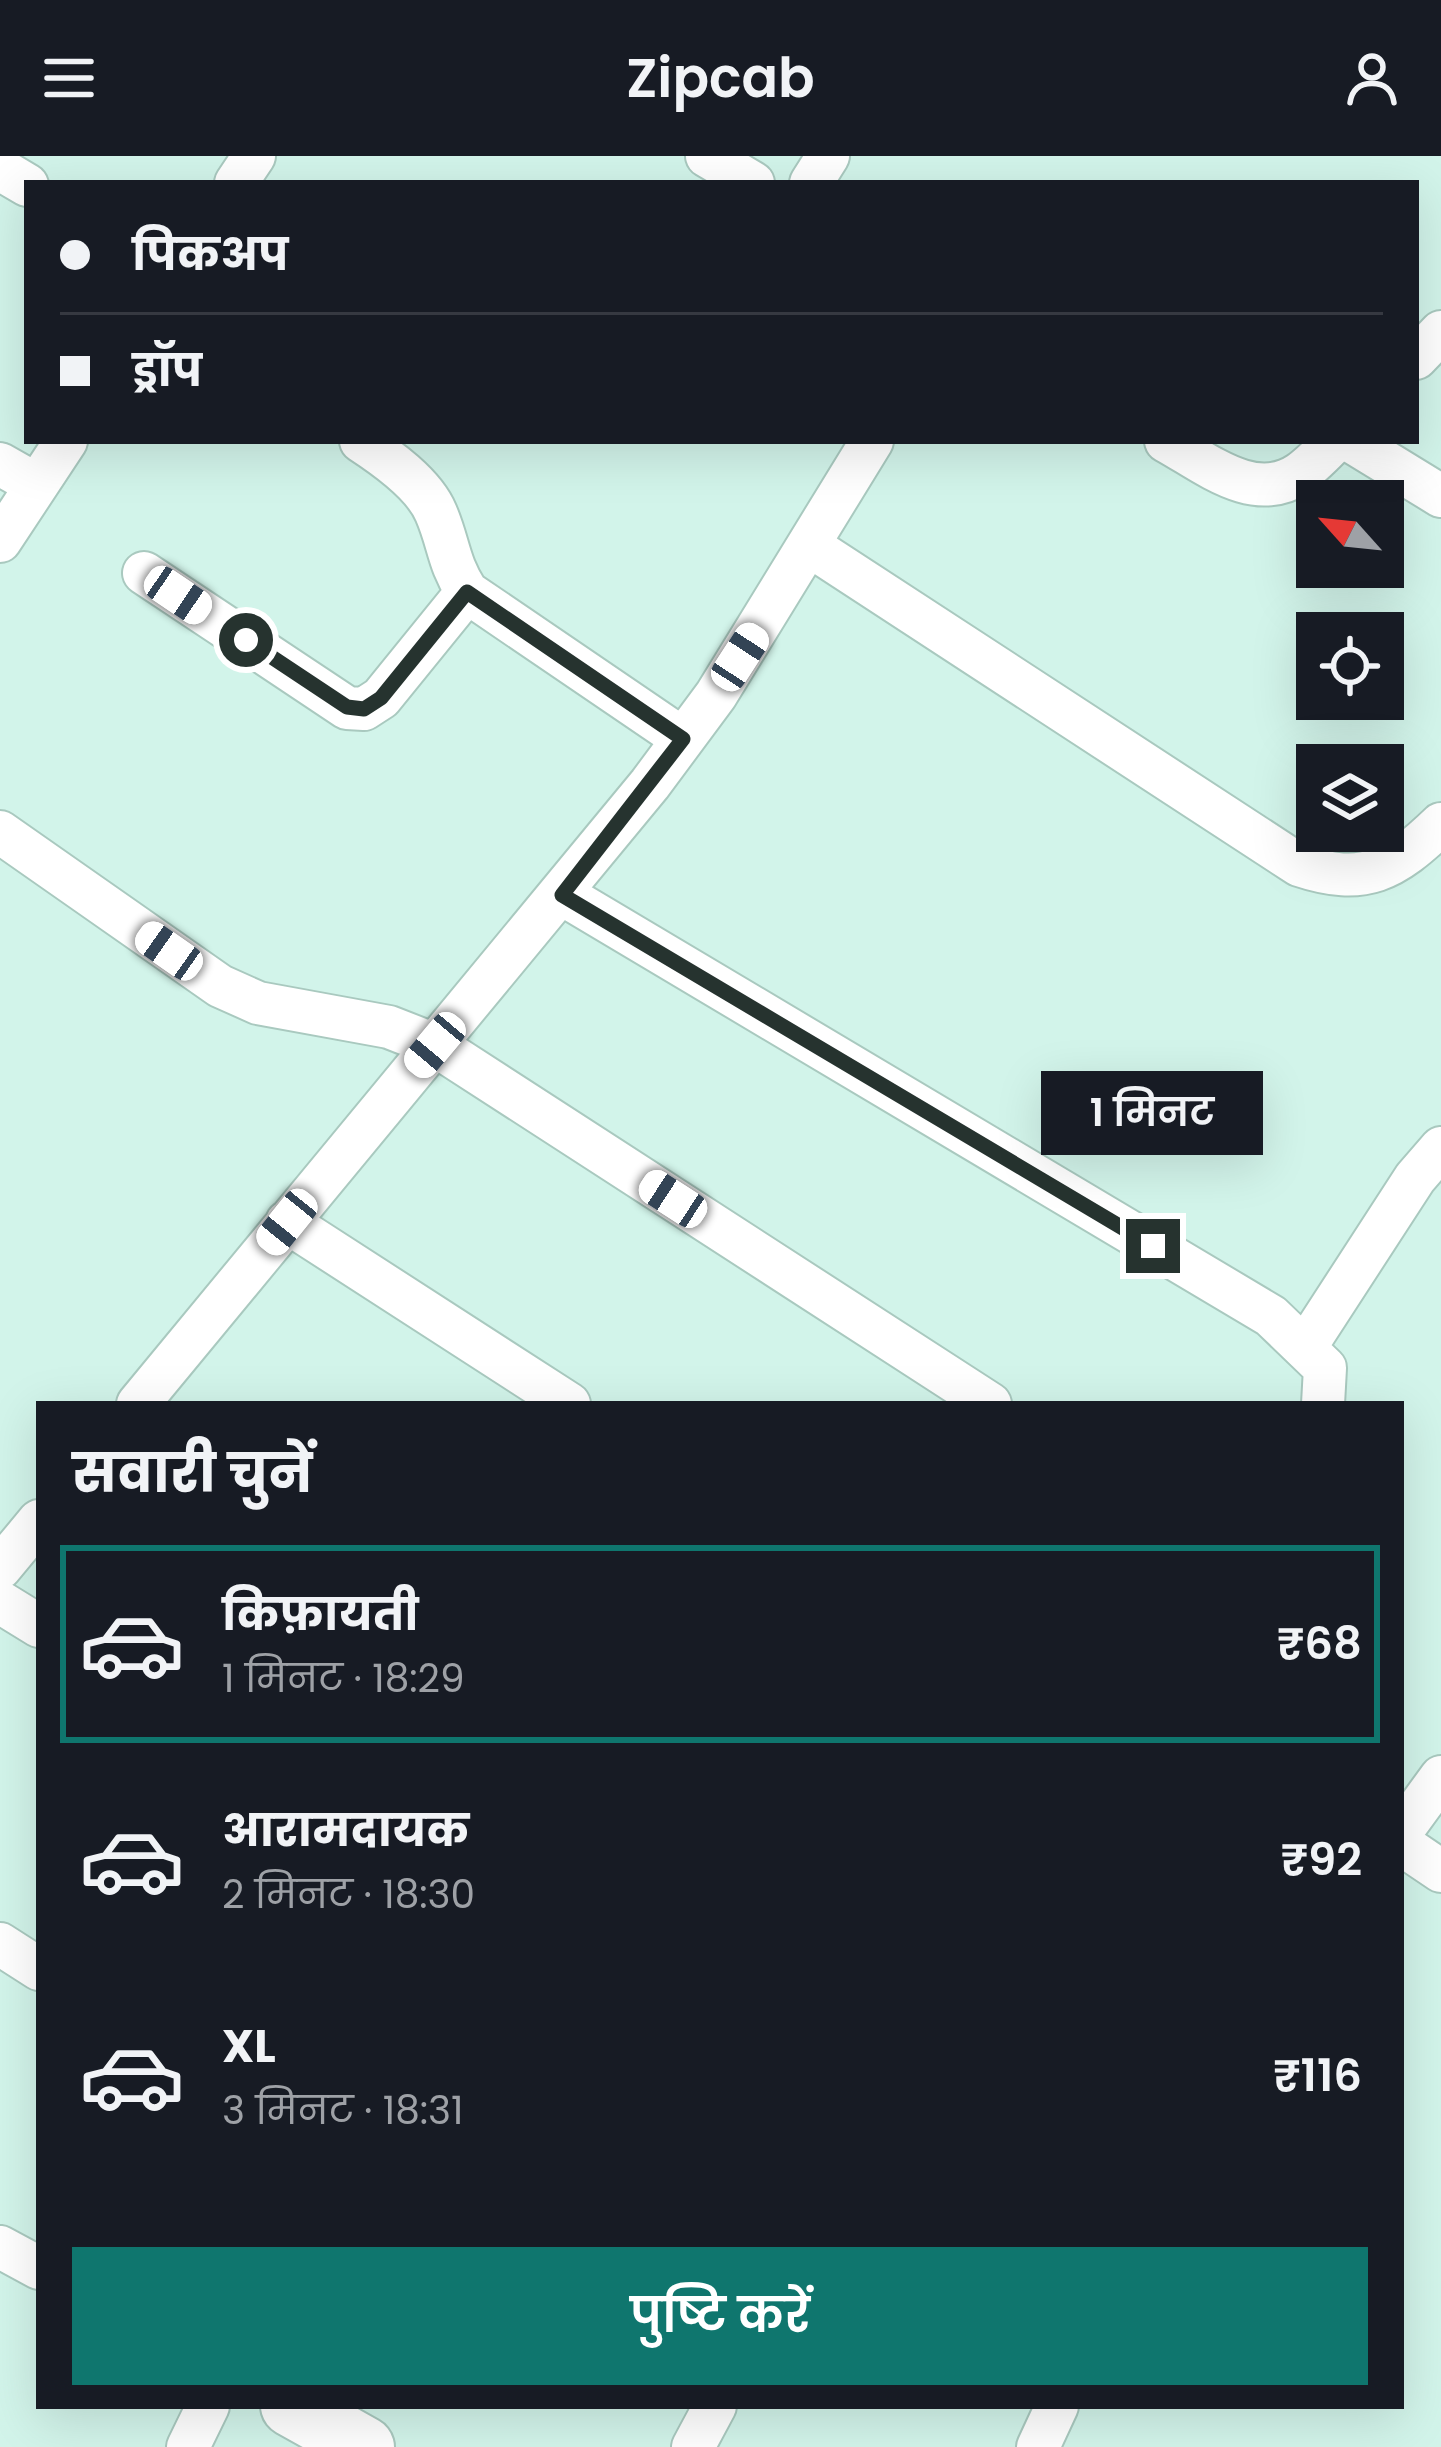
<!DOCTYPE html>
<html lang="hi">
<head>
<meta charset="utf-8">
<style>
	:root { --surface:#171b24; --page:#20242c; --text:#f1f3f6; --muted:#9ea1a6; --line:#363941; --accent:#0f766e }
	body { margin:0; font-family:Poppins,"Noto Sans Devanagari",sans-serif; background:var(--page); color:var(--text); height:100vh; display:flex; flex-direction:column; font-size:45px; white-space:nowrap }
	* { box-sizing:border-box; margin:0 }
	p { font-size:39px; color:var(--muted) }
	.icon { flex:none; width:66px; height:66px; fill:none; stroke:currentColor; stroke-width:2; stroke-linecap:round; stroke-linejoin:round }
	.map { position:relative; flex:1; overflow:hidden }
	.drawer { position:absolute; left:36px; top:1245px; width:1368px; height:1008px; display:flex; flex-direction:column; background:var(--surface); border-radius:0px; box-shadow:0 12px 48px #0002 }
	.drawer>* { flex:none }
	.guide { position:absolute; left:24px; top:24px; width:1395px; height:264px; border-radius:0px; box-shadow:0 12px 48px #0002; display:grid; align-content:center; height:264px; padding:0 36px; background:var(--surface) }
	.needle { width:78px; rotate:297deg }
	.buttons { position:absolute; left:1296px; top:324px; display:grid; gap:24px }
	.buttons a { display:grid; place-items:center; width:108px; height:108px; border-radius:0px; background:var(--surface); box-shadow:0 12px 48px #0002; font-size:60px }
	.end { position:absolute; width:54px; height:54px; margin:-27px; border:15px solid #26332f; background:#fff; box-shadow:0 0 0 6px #fff }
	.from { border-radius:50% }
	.bubble { position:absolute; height:84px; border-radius:0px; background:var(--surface); box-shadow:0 12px 48px #0002; font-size:39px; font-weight:600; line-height:84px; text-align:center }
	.car { position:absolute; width:36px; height:72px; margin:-36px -18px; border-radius:15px; box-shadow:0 0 9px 3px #0007; background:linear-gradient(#fff 24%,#345 0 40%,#fff 0 76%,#345 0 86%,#fff 0) }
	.guide b { display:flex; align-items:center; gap:42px; height:114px; font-size:45px }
	.guide b+b { border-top:3px solid var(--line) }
	.guide i { width:30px; height:30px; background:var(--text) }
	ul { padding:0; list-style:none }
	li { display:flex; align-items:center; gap:36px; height:198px; margin:0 24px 18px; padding:0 12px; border:6px solid transparent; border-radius:0px }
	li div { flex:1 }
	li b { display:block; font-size:45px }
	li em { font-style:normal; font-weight:600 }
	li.on { border-color:var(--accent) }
	li>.icon { width:108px; height:108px; stroke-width:1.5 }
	h2 { padding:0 36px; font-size:54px; line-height:144px }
	.cta { display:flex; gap:24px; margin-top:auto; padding:24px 36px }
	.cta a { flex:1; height:138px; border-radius:0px; background:var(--accent); color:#fff; font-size:48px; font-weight:600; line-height:138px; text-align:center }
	header { display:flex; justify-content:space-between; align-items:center; height:156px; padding:0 36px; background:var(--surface); font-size:54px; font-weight:600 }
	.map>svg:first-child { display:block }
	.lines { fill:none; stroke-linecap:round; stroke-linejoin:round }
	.street-casing { stroke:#a9c9bf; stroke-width:46 }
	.secondary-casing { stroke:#a9c9bf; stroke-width:64 }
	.street { stroke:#fff; stroke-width:42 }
	.secondary { stroke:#fff; stroke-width:60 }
	.route { stroke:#26332f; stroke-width:15 }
</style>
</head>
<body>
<header><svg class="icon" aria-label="menu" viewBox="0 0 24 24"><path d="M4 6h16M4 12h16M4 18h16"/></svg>Zipcab<svg class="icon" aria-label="person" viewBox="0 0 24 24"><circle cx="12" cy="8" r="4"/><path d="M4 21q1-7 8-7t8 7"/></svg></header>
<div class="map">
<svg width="1441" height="2291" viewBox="0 0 1441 2291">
	<rect width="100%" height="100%" fill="#d2f4ea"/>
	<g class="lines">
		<g class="street-casing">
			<path id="street" d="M707 0 753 27
				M0 13 27 29
				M236 27 254 0
				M811 27 828 0
				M1416 202 1441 176
				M361 285C387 302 424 328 436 357 449 387 448 407 467 436L683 583
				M1166 285C1206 307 1254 348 1299 318 1312 309 1324 296 1335 285
				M1351 285 1441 340
				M0 308 37 329
				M0 385 66 285
				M810 390 1299 709C1365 731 1393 714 1441 668
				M144 417 347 552 364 553 381 542 467 436
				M0 676 220 830 258 847 389 871 435 889 990 1248
				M562 738 1271 1160 1325 1212 1323 1248
				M287 1066 569 1248
				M1306 1190 1415 1022 1441 992
				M138 1248 650 628 716 539 872 285
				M0 1412 39 1365
				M0 1446 39 1470
				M1401 1676 1441 1621
				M1401 1688 1441 1715
				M0 1788 39 1813
				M0 2091 39 2112
				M188 2291 208 2250
				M693 2291 715 2250
				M1038 2291 1057 2250"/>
		</g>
		<g class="secondary-casing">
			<path id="secondary" d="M291 2250 364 2291"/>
		</g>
		<use href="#street" class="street"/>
		<use href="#secondary" class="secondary"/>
	</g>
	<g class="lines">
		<path class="route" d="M246 484 347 551 364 553 381 542 467 436 683 583 562 739 1153 1090"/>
	</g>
</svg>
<div class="buttons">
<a><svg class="needle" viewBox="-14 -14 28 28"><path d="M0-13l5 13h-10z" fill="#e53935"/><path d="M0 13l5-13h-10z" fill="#9ea1a6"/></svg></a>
<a><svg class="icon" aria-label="locate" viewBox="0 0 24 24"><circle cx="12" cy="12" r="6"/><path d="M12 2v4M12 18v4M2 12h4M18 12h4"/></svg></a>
<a><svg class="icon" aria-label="layers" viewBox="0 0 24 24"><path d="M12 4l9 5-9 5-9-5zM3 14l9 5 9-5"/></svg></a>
</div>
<i class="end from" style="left:246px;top:484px"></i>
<i class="end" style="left:1153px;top:1090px"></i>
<div class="bubble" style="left:1041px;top:915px;width:222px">1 मिनट</div>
<i class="car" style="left:178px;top:439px;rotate:124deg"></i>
<i class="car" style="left:740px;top:501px;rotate:33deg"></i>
<i class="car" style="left:169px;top:795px;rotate:305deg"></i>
<i class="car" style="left:435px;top:889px;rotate:220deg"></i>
<i class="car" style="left:673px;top:1043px;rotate:303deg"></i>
<i class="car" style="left:287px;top:1066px;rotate:219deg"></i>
<div class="guide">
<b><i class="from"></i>पिकअप</b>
<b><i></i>ड्रॉप</b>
</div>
<section class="drawer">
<h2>सवारी चुनें</h2>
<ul>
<li class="on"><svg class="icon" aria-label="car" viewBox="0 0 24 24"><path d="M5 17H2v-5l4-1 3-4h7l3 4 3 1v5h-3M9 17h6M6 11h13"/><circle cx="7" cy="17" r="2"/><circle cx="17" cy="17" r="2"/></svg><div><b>किफ़ायती</b><p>1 मिनट · 18:29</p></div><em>₹68</em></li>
<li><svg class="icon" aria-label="car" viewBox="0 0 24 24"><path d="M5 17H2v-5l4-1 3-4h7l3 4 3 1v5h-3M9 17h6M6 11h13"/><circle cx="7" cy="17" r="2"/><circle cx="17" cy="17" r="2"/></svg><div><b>आरामदायक</b><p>2 मिनट · 18:30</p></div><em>₹92</em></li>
<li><svg class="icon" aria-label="car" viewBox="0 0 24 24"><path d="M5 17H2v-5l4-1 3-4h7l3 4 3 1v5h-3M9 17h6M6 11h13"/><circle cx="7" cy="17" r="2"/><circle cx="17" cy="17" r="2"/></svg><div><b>XL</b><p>3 मिनट · 18:31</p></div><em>₹116</em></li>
</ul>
<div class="cta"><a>पुष्टि करें</a></div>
</section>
</div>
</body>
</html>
